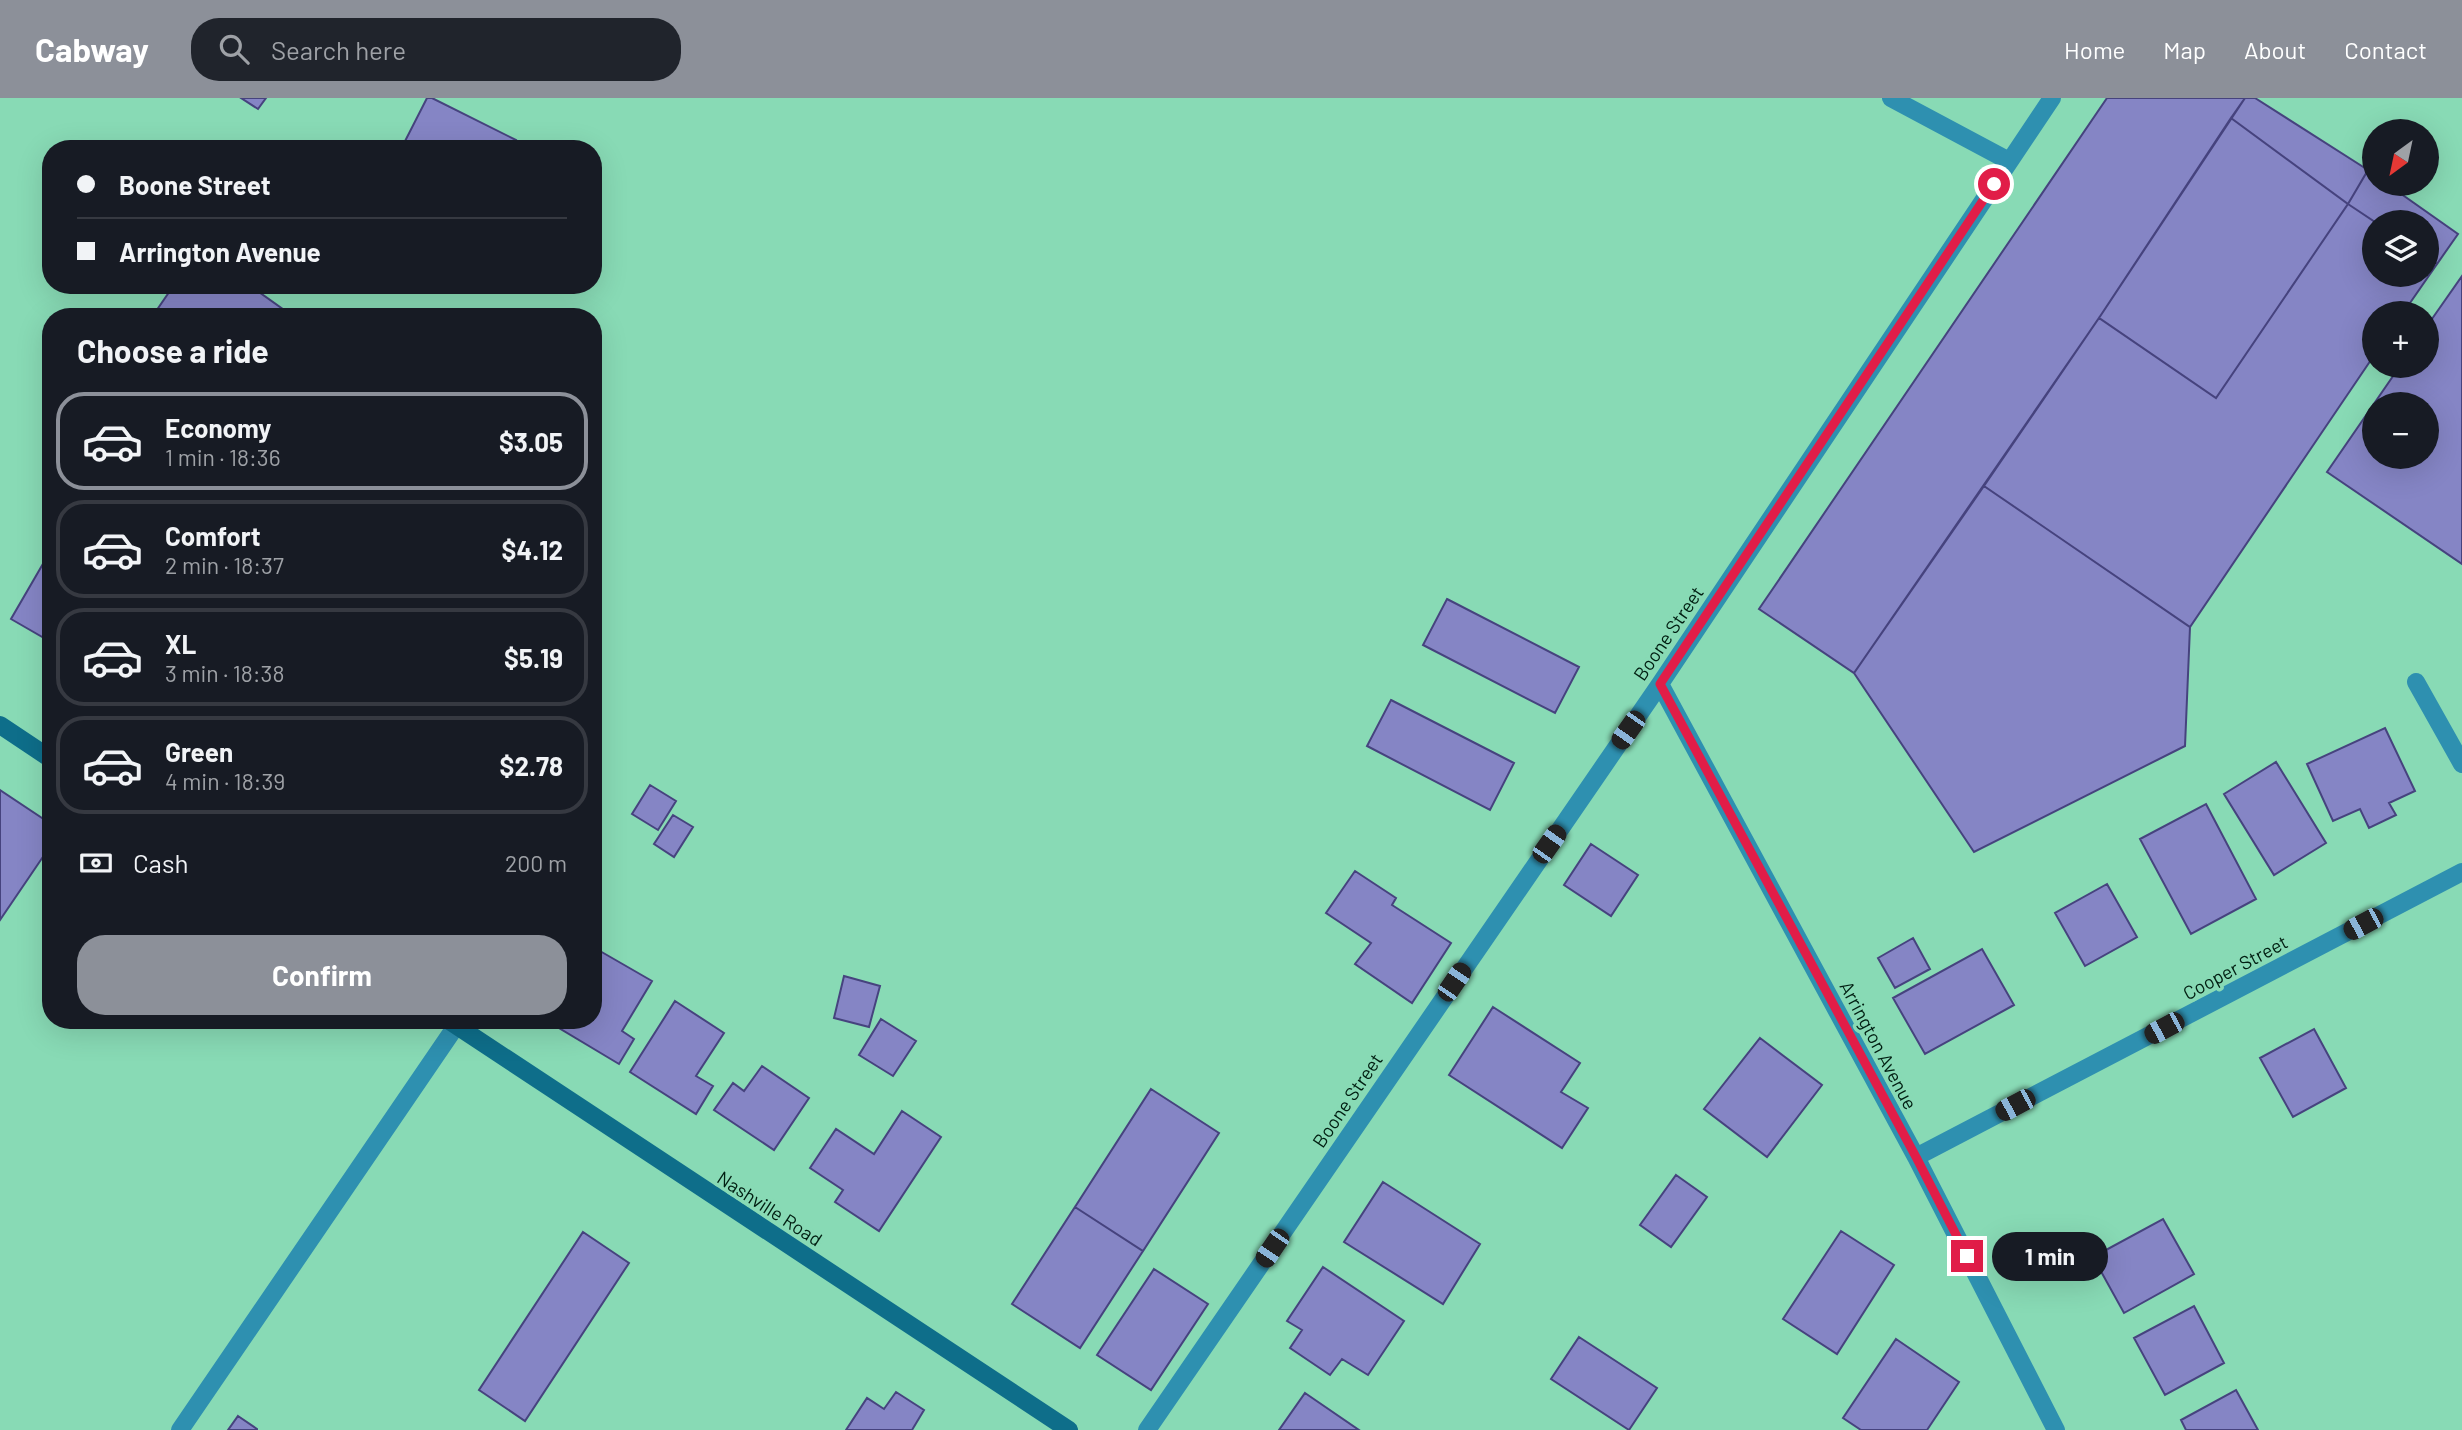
<!DOCTYPE html>
<html lang="en">
<head>
<meta charset="utf-8">
<style>
	:root { --surface:#171b24; --page:#20242c; --text:#f1f3f6; --muted:#9ea1a6; --line:#363941; --accent:#8c9099 }
	body { margin:0; font-family:Barlow,sans-serif; background:var(--page); color:var(--text); height:100vh; display:flex; flex-direction:column; font-size:26px; white-space:nowrap }
	* { box-sizing:border-box; margin:0 }
	p { font-size:23px; color:var(--muted) }
	.icon { flex:none; width:38px; height:38px; fill:none; stroke:currentColor; stroke-width:2; stroke-linecap:round; stroke-linejoin:round }
	.map { position:relative; flex:1; overflow:hidden }
	.sheet { position:absolute; left:42px; top:210px; width:560px; height:721px; display:flex; flex-direction:column; background:var(--surface); border-radius:28px; box-shadow:0 7px 28px #0002 }
	.sheet>* { flex:none }
	.guide { position:absolute; left:42px; top:42px; width:560px; height:154px; border-radius:28px; box-shadow:0 7px 28px #0002; display:grid; align-content:center; height:154px; padding:0 35px; background:var(--surface) }
	.needle { width:46px; rotate:213deg }
	.fabs { position:absolute; left:2362px; top:21px; display:grid; gap:14px }
	.fabs a { display:grid; place-items:center; width:77px; height:77px; border-radius:50%; background:var(--surface); box-shadow:0 7px 28px #0002; font-size:35px }
	.end { position:absolute; width:32px; height:32px; margin:-16px; border:9px solid #e11d48; background:#fff; box-shadow:0 0 0 4px #fff }
	.from { border-radius:50% }
	.bubble { position:absolute; height:49px; border-radius:24px; background:var(--surface); box-shadow:0 7px 28px #0002; font-size:23px; font-weight:700; line-height:49px; text-align:center }
	.car { position:absolute; width:21px; height:42px; margin:-21px -10px; border-radius:9px; box-shadow:0 0 5px 2px #0007; background:linear-gradient(#222 24%,#8ab4d8 0 40%,#222 0 76%,#8ab4d8 0 86%,#222 0) }
	.guide b { display:flex; align-items:center; gap:24px; height:66px; font-size:26px }
	.guide b+b { border-top:2px solid var(--line) }
	.guide i { width:18px; height:18px; background:var(--text) }
	ul { padding:0; list-style:none }
	li { display:flex; align-items:center; gap:21px; height:98px; margin:0 14px 10px; padding:0 21px; border:4px solid var(--line); border-radius:28px }
	li div { flex:1 }
	li b { display:block; font-size:26px }
	li em { font-style:normal; font-weight:700 }
	li.current { border-color:var(--accent) }
	li>.icon { width:63px; height:63px; stroke-width:1.5 }
	h2 { padding:0 35px; font-size:32px; line-height:84px }
	.pay { display:flex; align-items:center; gap:18px; height:77px; padding:0 35px; font-size:26px }
	.pay p { margin-inline-start:auto }
	.primary-button { display:flex; gap:14px; margin-top:auto; padding:14px 35px }
	.primary-button a { flex:1; height:80px; border-radius:28px; background:var(--accent); color:#fff; font-size:28px; font-weight:700; line-height:80px; text-align:center }
	header { display:flex; align-items:center; gap:42px; box-sizing:border-box; height:98px; padding:0 35px; background:var(--accent); color:#fff }
	header strong { font-size:33px }
	nav { display:flex; gap:38px; margin-inline-start:auto; font-size:24px }
	.search { width:490px; height:63px; background:var(--page); display:flex; align-items:center; gap:18px; box-sizing:border-box; padding:0 24px; border-radius:28px; color:var(--muted); font-size:26px }
	.map>svg:first-child { display:block }
	.building { fill:#8585c5; stroke:#46437e; stroke-width:2; fill-rule:evenodd }
	.lines { fill:none; stroke-linecap:round; stroke-linejoin:round }
	.lane { stroke:#2e90b0; stroke-width:18 }
	.street { stroke:#2e90b0; stroke-width:18 }
	.secondary { stroke:#0e6e8a; stroke-width:18 }
	.route { stroke:#e11d48; stroke-width:9 }
	.labels { text-anchor:middle; dominant-baseline:central; stroke-width:7; stroke-linejoin:round; paint-order:stroke }
	.street-label { font-size:19px; fill:#001e11; stroke:#88dab5 }
</style>
</head>
<body>
<header>
<strong>Cabway</strong>
<div class="search"><svg class="icon" aria-label="search" viewBox="0 0 24 24"><circle cx="10" cy="10" r="6"/><path d="M15 15l6 6"/></svg>Search here</div>
<nav><a>Home</a><a>Map</a><a>About</a><a>Contact</a></nav>
</header>
<div class="map">
<svg width="2462" height="1332" viewBox="0 0 2462 1332">
	<rect width="100%" height="100%" fill="#88dab5"/>
	<path class="building" d="M241 0H266L258 11Z
		M427 0H432L516 42 512 51H401Z
		M2107 0H2245L2099 220 1854 575 1759 511Z
		M2245 0H2255L2368 72 2348 106 2231 20Z
		M2231 20 2348 106 2216 300 2099 220Z
		M2368 72 2375 77V86H2387L2458 136 2437 166 2427 159V124H2375L2348 106Z
		M2348 106 2375 124V177H2427V159L2437 166 2403 215H2375V256L2190 529 1984 388 2099 220 2216 300Z
		M2462 178V466L2327 374 2400 268H2427V228ZM2375 306H2427V359H2375Z
		M174 187H249L294 219H152Z
		M1984 388 2190 529 2185 648 1974 754 1854 575Z
		M51 452V544L11 521Z
		M1447 501 1579 569 1555 615 1423 547Z
		M1391 602 1514 665 1490 712 1367 648Z
		M2385 630 2415 693 2389 705 2396 717 2369 730 2360 711 2333 723 2307 666Z
		M2276 664 2326 745 2274 777 2224 696Z
		M650 687 676 703 658 732 632 716Z
		M0 692 51 726V747L0 822Z
		M2206 706 2256 801 2191 836 2140 741Z
		M673 717 693 729 674 759 654 746Z
		M1591 746 1638 777 1611 818 1564 787Z
		M1355 773 1396 800 1392 807 1451 845 1412 905 1355 866 1371 845 1326 815Z
		M2107 786 2137 839 2085 868 2055 815Z
		M1913 840 1930 871 1895 890 1878 860Z
		M593 849 652 883 622 933 634 941 619 966 549 924 593 922Z
		M1982 851 2014 907 1925 956 1893 900Z
		M844 878 880 888 869 929 834 920Z
		M675 903 724 935 696 978 713 988 696 1016 630 974Z
		M1493 909 1580 965 1561 994 1588 1010 1562 1050 1449 977Z
		M881 921 916 943 893 978 859 957Z
		M2314 931 2346 990 2293 1019 2260 960Z
		M1760 940 1822 987 1767 1059 1704 1011Z
		M762 968 809 1000 774 1052 714 1012 733 985 744 993Z
		M1151 991 1219 1035 1143 1153 1075 1109Z
		M902 1013 941 1039 879 1133 835 1104 843 1092 810 1070 836 1031 874 1056Z
		M1676 1077 1707 1099 1671 1149 1640 1127Z
		M1383 1084 1480 1146 1443 1206 1344 1144Z
		M1075 1109 1143 1153 1080 1250 1012 1206Z
		M2163 1121 2194 1176 2124 1215 2093 1159Z
		M1841 1133 1894 1167 1837 1256 1783 1221Z
		M583 1134 629 1165 525 1323 479 1292Z
		M1323 1169 1404 1223 1368 1277 1342 1261 1330 1277 1290 1250 1302 1232 1287 1223Z
		M1154 1171 1208 1206 1151 1292 1097 1257Z
		M2194 1208 2224 1265 2165 1297 2134 1240Z
		M1579 1239 1657 1290 1629 1332 1551 1281Z
		M1896 1241 1959 1284 1927 1332H1861L1843 1320Z
		M2236 1292 2258 1332H2186L2181 1322Z
		M896 1294 924 1312 912 1332H846L867 1300 884 1311Z
		M1305 1295 1359 1332H1279Z
		M238 1318 257 1331V1332H228Z"/>
	<g class="lines">
		<path class="lane" d="M180 1332 456 928"/>
		<path class="street" d="M1891 0 2009 63
			M2416 584 2462 666
			M1660 586 1916 1059 2056 1332
			M1916 1059 2462 774
			M1147 1332 1660 586 2052 0"/>
		<path class="secondary" d="M0 627 51 661
			M448 922 1069 1332"/>
	</g>
	<g class="lines">
		<path class="route" d="M1967 1158 1916 1059 1660 586 1994 86"/>
	</g>
	<g class="labels">
		<g class="street-label">
			<text transform="translate(1668 535) rotate(-56)">Boone Street</text>
			<text transform="translate(2235 869) rotate(-28)">Cooper Street</text>
			<text transform="translate(1879 947) rotate(62)">Arrington Avenue</text>
			<text transform="translate(1347 1002) rotate(-56)">Boone Street</text>
			<text transform="translate(770 1110) rotate(33)">Nashville Road</text>
		</g>
	</g>
</svg>
<div class="fabs">
<a><svg class="needle" viewBox="-14 -14 28 28"><path d="M0-13l5 13h-10z" fill="#e53935"/><path d="M0 13l5-13h-10z" fill="#9ea1a6"/></svg></a>
<a><svg class="icon" aria-label="layers" viewBox="0 0 24 24"><path d="M12 4l9 5-9 5-9-5zM3 14l9 5 9-5"/></svg></a>
<a>+</a>
<a>−</a>
</div>
<i class="end from" style="left:1994px;top:86px"></i>
<i class="end" style="left:1967px;top:1158px"></i>
<div class="bubble" style="left:1992px;top:1134px;width:116px">1 min</div>
<i class="car" style="left:1628px;top:632px;rotate:215deg"></i>
<i class="car" style="left:1549px;top:746px;rotate:35deg"></i>
<i class="car" style="left:2363px;top:826px;rotate:242deg"></i>
<i class="car" style="left:1454px;top:884px;rotate:34deg"></i>
<i class="car" style="left:2164px;top:930px;rotate:242deg"></i>
<i class="car" style="left:2015px;top:1007px;rotate:242deg"></i>
<i class="car" style="left:1272px;top:1150px;rotate:214deg"></i>
<div class="guide">
<b><i class="from"></i>Boone Street</b>
<b><i></i>Arrington Avenue</b>
</div>
<section class="sheet">
<h2>Choose a ride</h2>
<ul>
<li class="current"><svg class="icon" aria-label="car" viewBox="0 0 24 24"><path d="M5 17H2v-5l4-1 3-4h7l3 4 3 1v5h-3M9 17h6M6 11h13"/><circle cx="7" cy="17" r="2"/><circle cx="17" cy="17" r="2"/></svg><div><b>Economy</b><p>1 min · 18:36</p></div><em>$3.05</em></li>
<li><svg class="icon" aria-label="car" viewBox="0 0 24 24"><path d="M5 17H2v-5l4-1 3-4h7l3 4 3 1v5h-3M9 17h6M6 11h13"/><circle cx="7" cy="17" r="2"/><circle cx="17" cy="17" r="2"/></svg><div><b>Comfort</b><p>2 min · 18:37</p></div><em>$4.12</em></li>
<li><svg class="icon" aria-label="car" viewBox="0 0 24 24"><path d="M5 17H2v-5l4-1 3-4h7l3 4 3 1v5h-3M9 17h6M6 11h13"/><circle cx="7" cy="17" r="2"/><circle cx="17" cy="17" r="2"/></svg><div><b>XL</b><p>3 min · 18:38</p></div><em>$5.19</em></li>
<li><svg class="icon" aria-label="car" viewBox="0 0 24 24"><path d="M5 17H2v-5l4-1 3-4h7l3 4 3 1v5h-3M9 17h6M6 11h13"/><circle cx="7" cy="17" r="2"/><circle cx="17" cy="17" r="2"/></svg><div><b>Green</b><p>4 min · 18:39</p></div><em>$2.78</em></li>
</ul>
<div class="pay"><svg class="icon" aria-label="cash" viewBox="0 0 24 24"><path d="M3 7h18v10H3z"/><circle cx="12" cy="12" r="2"/></svg>Cash<p>200 m</p></div>
<div class="primary-button"><a>Confirm</a></div>
</section>
</div>
</body>
</html>
